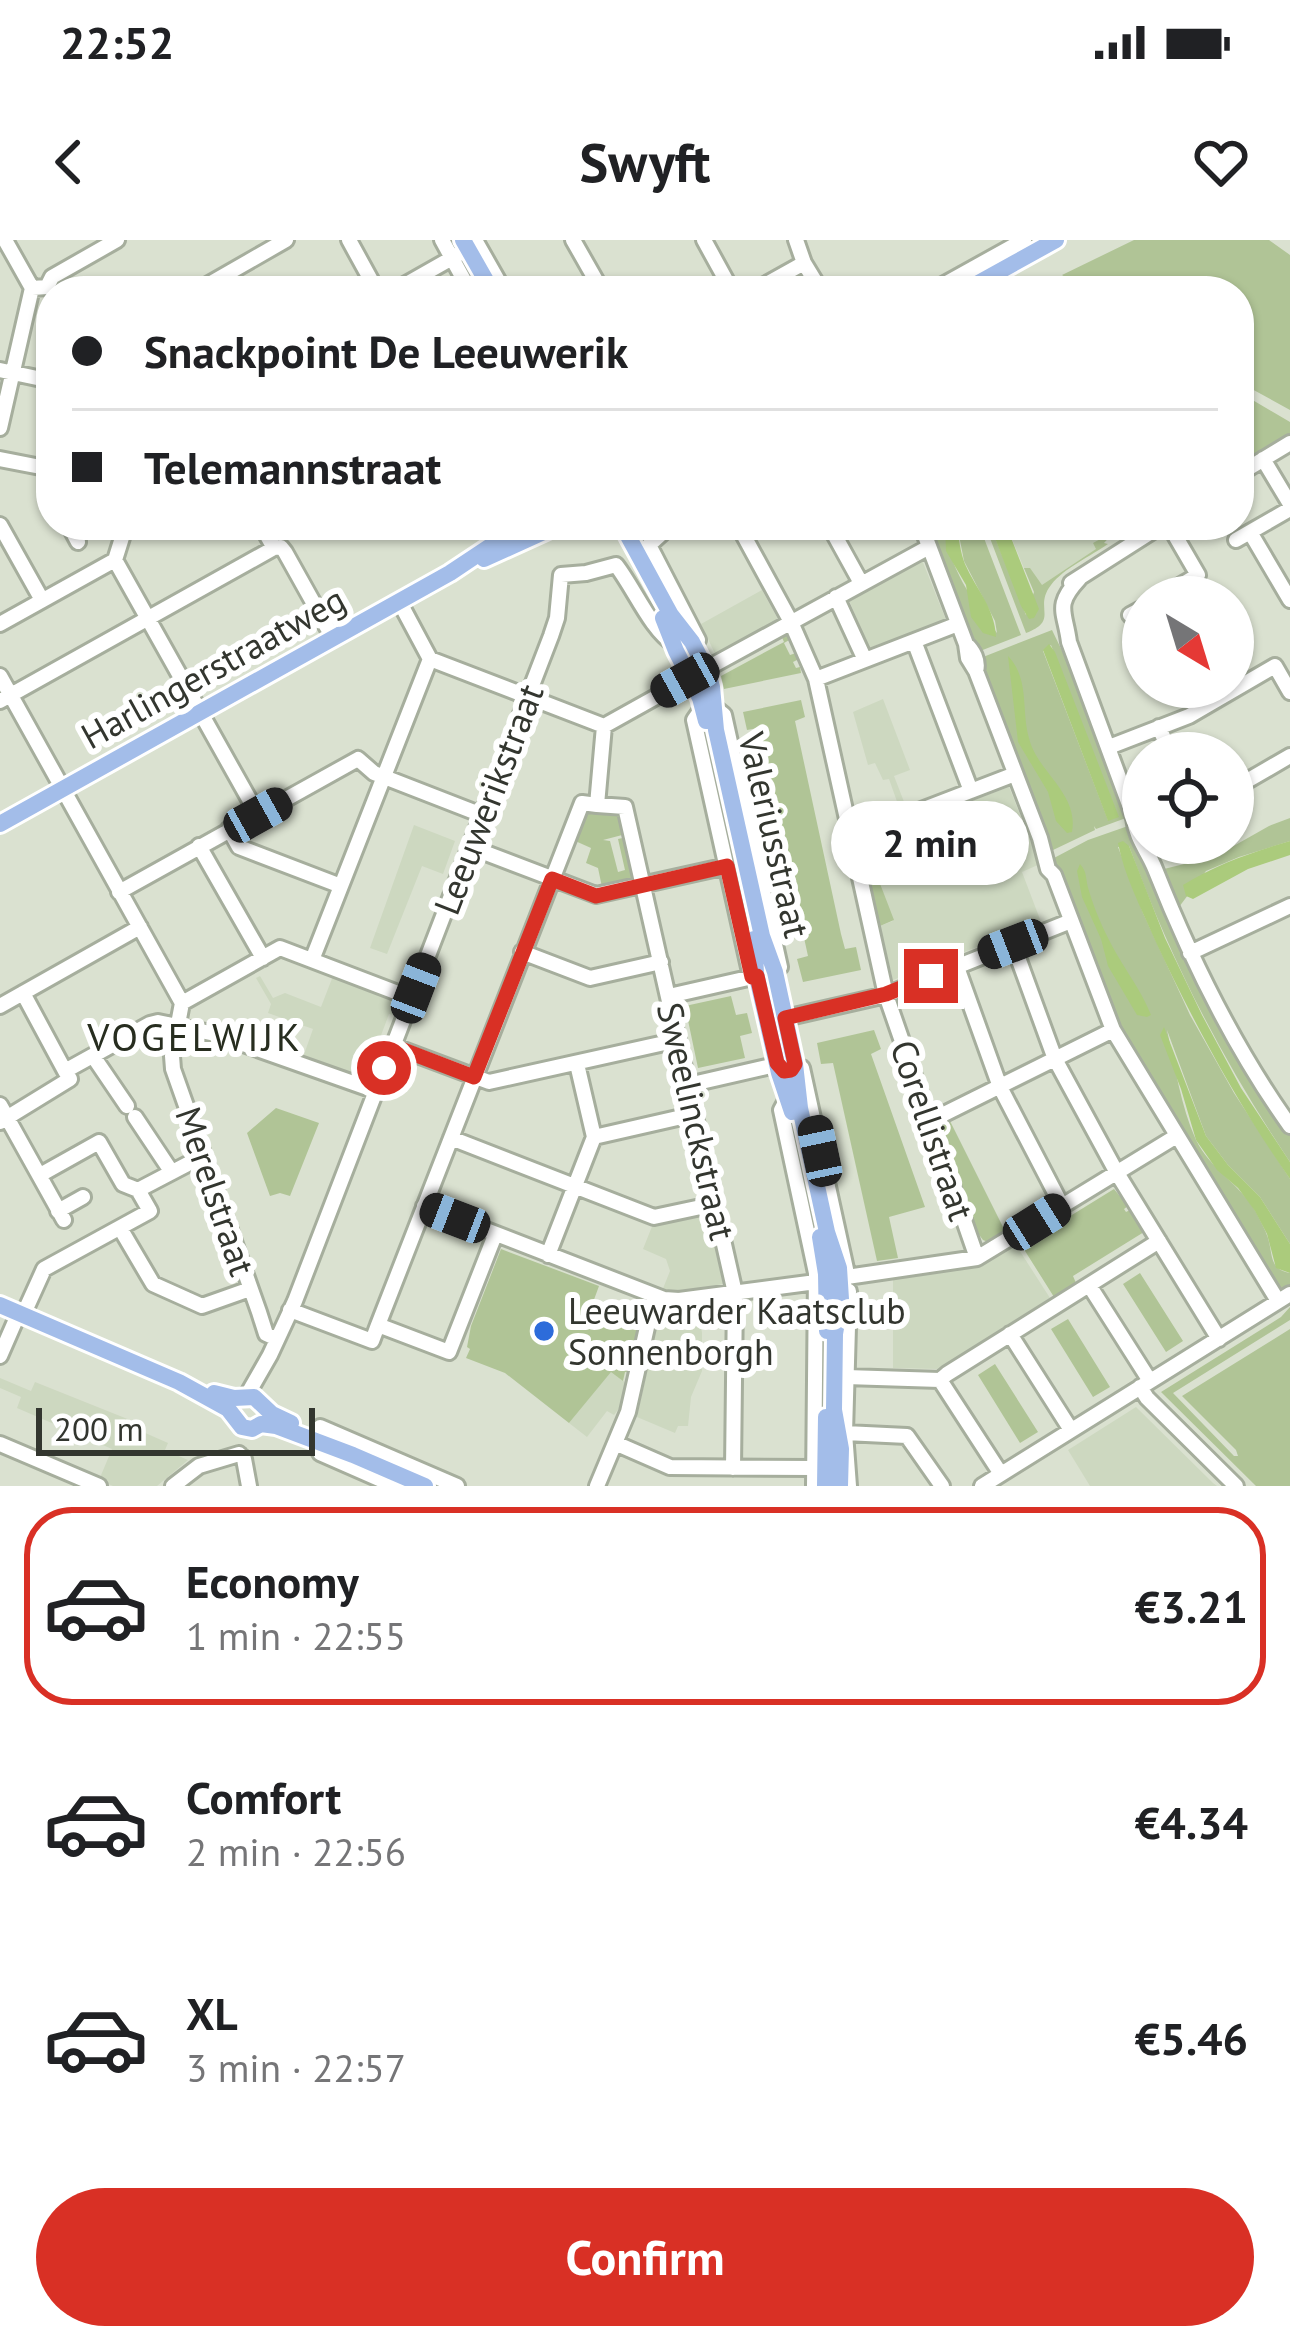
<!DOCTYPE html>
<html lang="en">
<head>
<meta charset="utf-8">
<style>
	:root { --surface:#fff; --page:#f6f6f6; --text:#202124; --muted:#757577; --line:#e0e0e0; --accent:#d93025 }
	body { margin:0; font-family:"PT Sans",sans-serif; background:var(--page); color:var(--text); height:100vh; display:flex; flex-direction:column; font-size:45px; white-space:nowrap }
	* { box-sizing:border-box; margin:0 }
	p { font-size:39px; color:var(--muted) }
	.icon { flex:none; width:66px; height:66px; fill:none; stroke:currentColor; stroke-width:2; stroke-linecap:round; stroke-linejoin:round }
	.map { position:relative; height:1246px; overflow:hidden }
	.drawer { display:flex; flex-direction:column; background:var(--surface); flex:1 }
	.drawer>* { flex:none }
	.guide { position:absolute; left:36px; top:36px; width:1218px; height:264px; border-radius:48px; box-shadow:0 3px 9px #0004; display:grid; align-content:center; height:264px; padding:0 36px; background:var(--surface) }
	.needle { width:78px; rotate:142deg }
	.controls { position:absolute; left:1122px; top:336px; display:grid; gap:24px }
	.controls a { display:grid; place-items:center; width:132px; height:132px; border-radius:50%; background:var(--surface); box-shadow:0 3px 9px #0004; font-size:60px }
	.scale { position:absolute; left:36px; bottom:30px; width:279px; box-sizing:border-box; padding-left:12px; border:6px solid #33362f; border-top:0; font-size:33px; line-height:42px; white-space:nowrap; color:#33362f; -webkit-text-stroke:9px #fff; paint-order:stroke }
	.end { position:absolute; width:54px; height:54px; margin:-27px; border:15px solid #d93025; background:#fff; box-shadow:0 0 0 6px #fff }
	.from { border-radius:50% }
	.bubble { position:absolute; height:84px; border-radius:42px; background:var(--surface); box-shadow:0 3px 9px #0004; font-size:39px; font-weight:700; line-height:84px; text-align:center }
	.car { position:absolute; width:36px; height:72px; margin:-36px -18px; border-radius:15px; box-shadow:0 0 9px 3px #0007; background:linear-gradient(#222 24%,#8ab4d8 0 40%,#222 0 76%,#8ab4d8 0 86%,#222 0) }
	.guide b { display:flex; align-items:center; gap:42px; height:114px; font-size:45px }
	.guide b+b { border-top:3px solid var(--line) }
	.guide i { width:30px; height:30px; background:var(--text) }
	ul { padding:21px 0 0; list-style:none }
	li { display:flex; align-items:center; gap:36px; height:198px; margin:0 24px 18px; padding:0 12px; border:6px solid transparent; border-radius:48px }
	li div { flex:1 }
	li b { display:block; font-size:45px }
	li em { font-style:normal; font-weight:700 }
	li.selected { border-color:var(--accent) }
	li>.icon { width:108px; height:108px; stroke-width:1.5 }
	.button { display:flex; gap:24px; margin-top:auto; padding:24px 36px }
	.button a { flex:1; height:138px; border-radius:72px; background:var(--accent); color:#fff; font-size:48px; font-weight:700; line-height:138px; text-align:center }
	.status { display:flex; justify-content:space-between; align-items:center; height:84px; padding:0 60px; background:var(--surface); direction:ltr }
	.status svg { height:33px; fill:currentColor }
	header { display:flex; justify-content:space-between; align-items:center; height:156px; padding:0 36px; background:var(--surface); font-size:54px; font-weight:700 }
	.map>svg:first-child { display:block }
	.built { fill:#cdd8c0 }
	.green { fill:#b0c496; fill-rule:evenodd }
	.water { fill:#abcb7c }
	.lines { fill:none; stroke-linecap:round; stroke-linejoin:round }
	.minor-casing { stroke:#a6ae9d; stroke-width:20 }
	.major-casing { stroke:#fff; stroke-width:22 }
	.minor { stroke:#fff; stroke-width:14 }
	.major { stroke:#a3bde9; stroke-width:16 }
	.route { stroke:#d93025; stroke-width:15 }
	.poi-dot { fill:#2d6cda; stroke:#fff; stroke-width:4.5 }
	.labels { text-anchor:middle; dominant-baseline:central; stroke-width:12; stroke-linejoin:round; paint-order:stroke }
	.street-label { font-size:36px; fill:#33362f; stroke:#fff }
	.poi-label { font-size:36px; fill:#33362f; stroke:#fff; text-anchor:start }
	.neighbourhood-label { font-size:39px; letter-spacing:3px; fill:#272d1f; stroke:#fff }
</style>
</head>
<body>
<div class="status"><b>22:52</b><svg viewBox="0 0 49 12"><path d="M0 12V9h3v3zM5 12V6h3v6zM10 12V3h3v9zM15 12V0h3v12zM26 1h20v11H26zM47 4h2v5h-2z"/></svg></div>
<header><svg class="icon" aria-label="back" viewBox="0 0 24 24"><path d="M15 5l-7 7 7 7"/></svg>Swyft<svg class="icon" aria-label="heart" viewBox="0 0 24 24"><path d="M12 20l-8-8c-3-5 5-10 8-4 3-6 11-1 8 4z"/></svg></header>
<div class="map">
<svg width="1290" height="1246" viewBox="0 0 1290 1246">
	<rect width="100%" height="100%" fill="#dae1d0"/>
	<path class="built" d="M1006 285H1118L1098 309 1034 352Z
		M922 320 946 380 869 408 849 360Z
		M762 350 780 383 753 395 746 402 743 401 717 418 701 384Z
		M883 459 910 530 894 536 906 567 900 570 889 539 883 540 875 523 868 525 853 472Z
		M1009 547 1040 624 1022 632 1041 682 893 740 880 686 893 681 874 627 875 615 937 592 931 576Z
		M414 585 455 601 443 634 422 626 387 714 370 708Z
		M260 736 273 758 285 753 321 767 333 736 400 761 394 775 389 774 364 841 302 820 313 789 268 773 271 764 256 738Z
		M708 973 723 1044 673 1053 662 1051 670 1031 666 1019 643 1009 653 984Z
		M1016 1005 1050 1058 939 1129 893 1128V1039L976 1027Z
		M698 1067 702 1093V1131L691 1157 688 1186H678L675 1193 637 1177 660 1072Z
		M611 1131 626 1143 620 1167 614 1175 607 1171 587 1197 569 1183Z
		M0 1138 31 1151 35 1142 145 1186 143 1192 168 1203 165 1210 170 1216 174 1214 188 1220 157 1246H113L99 1240 112 1209 17 1168 21 1157 0 1148Z
		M1136 1167 1213 1243 1217 1246H1090L1068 1210Z"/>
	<path class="green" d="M1134 0H1269L1290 15V170L1239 142V51H1086L1062 35Z
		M1239 152 1290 182V193L1239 224Z
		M926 285H945C947 326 973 361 997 393L995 381 964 321 957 285H979L1021 395 975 413Z
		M985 285H990L1026 375 1034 352 1024 328H1030L1042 345 1096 309 1093 303 1115 291 1104 303 1108 304C1091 316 1064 328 1051 345 1033 368 1060 380 1026 393Z
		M1052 390 1066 419 1072 424 1126 574V578L1096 589 1094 586 1095 590 1051 611 978 419ZM1051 405 1118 576 1108 580 1043 411Z
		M784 394 791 399 784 403 790 415 796 413 799 419 793 422 796 428 800 427 801 433 724 449 721 436 784 402 781 395Z
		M801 460 805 477 795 481 841 694 845 709 856 707 861 730 803 742 797 719 808 716 758 488 747 490 743 472Z
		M587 570 620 574 626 594 603 600 610 601 618 632 625 630 618 599 627 597 635 640 602 647 598 628 586 623 591 608 573 600Z
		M931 576 937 591 876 615 879 625 874 628 894 680 880 686 862 603Z
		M1290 578V601L1239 617 1206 631 1179 667 1164 629 1216 616 1269 586Z
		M1128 586 1265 858 1290 894V922C1222 820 1171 721 1129 606L1118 607 1143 673 1190 775 1234 853 1290 939V1004L1260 957 1228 925 1206 896 1167 790C1175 826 1181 867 1196 900 1210 929 1240 944 1256 972 1260 980 1265 989 1268 998 1273 1015 1269 1029 1290 1033V1045L1284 1048H1275L1123 797 1054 618 1088 600Z
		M731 756 736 775 747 773 752 793 740 796 745 818 698 828 685 766Z
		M874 790 881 809 871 814 925 967 889 977 898 1018 877 1021 833 823 821 824 817 803Z
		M276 868 319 883 290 956 280 953 270 956 247 893Z
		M950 881 1005 991 988 1002 983 1000 977 992 940 886Z
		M1114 949 1128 966 1124 969 1126 972 1130 970 1144 992 1073 1036 1076 1043 1054 1057 1020 1003 1039 991 1041 994Z
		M501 1009 599 1046 592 1065 629 1079 643 1080 630 1133 625 1132 623 1141 611 1132 569 1183 505 1133 466 1118 470 1109 467 1107 471 1086Z
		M1140 1033 1183 1101 1166 1112 1123 1044Z
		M1290 1067V1080L1173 1153 1234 1216H1238L1236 1210 1182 1156 1290 1089V1246H1256L1161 1152 1281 1077Z
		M1068 1079 1110 1147 1093 1157 1051 1089Z
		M995 1124 1038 1192 1020 1203 978 1135Z"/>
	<path class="water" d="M945 285H957C959 299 960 311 965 324 976 349 995 368 996 397L983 393 971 377 966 345 946 311Z
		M990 285H1006L1039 369 1034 378 1029 379 1021 366Z
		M1049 404 1055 412 1119 577 1108 581 1043 410Z
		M1008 416C1030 439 1021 470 1029 498 1037 532 1079 553 1072 592L1067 593 1056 581 1048 552 1018 502Z
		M1123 601 1129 606 1165 698 1202 775 1241 848 1290 922V939C1237 863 1193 782 1154 698 1141 668 1124 635 1118 603Z
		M1290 601V615L1248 629 1193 659 1186 656 1183 645C1217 624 1252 612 1290 601Z
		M1080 624C1088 633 1085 639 1089 651 1096 675 1109 702 1122 723 1133 741 1143 755 1151 775L1147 777 1137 775 1108 726 1101 699 1082 657 1077 631Z
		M1164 787 1206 896 1228 925 1260 957 1290 1004V1033L1276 1028 1267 994 1255 971 1238 948 1217 930 1196 900 1181 849 1160 795Z"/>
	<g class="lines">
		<g class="minor-casing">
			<path id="minor" d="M349 0 377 51
				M442 0 470 51
				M475 0 504 51
				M573 0 602 51
				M704 0 732 51
				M796 0 804 23 821 51
				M32 48 47 47 52 37 117 0
				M197 51 286 0
				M394 51 461 13
				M754 51 804 23
				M932 51 1024 0
				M0 130 51 141
				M0 188 32 48 5 0
				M0 219 51 229
				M1263 219 1290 264
				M1239 234 1290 203
				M0 285 42 360
				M69 285 78 302
				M261 285 274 308 281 307 285 312 333 398
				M671 285 649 305 698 400
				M738 285 791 382 816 439 886 755 977 1018
				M829 285 861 343
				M921 285 966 404C973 410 979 421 976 431L968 418 966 404
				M1250 292 1290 360
				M1236 300 1290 269
				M115 320 258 575
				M1079 339C1054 366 1065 371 1069 402L1134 578C1136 599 1148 611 1155 629 1191 720 1233 806 1290 886
				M1071 343 1162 285
				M836 357 865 420
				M1161 357 1198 335 1169 285
				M399 361 430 419
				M1130 375 1143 368
				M0 384 115 320 126 285
				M914 401 971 551
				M430 419 604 486
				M706 429 929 307
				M976 431 1040 598 1048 629 1054 635 1113 790 1278 1061
				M0 436 182 763
				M816 439 958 384
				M0 461 274 308
				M713 466 724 475 780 727
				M703 467 694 480 750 732
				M604 486 690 438
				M1159 487 1170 513
				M1109 507 1189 476 1275 426 1290 452
				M1233 549 1290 516
				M597 565 625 567 735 1053 733 1228
				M229 589 239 607 341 646
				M851 597 1015 534
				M199 606 263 718
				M470 607 596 655 727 626
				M119 652 358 519 374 533 482 575
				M1013 704 1055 819 1117 933 1219 1099
				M522 712 590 738 661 722
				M1190 713 1290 666
				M312 720 430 419
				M957 727 1000 847 1062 966
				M23 753 65 831
				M669 756 757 736
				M182 763 172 816 173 829 259 1072 266 1094 277 1099
				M182 763 280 708 411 758
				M0 766 140 687
				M785 778 886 755 1071 681
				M393 806 489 842 678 800
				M93 816 127 866
				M802 828 846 1029
				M688 845 771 826
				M788 857 781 870 816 1033 814 1246
				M0 865 64 980
				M135 877 171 931
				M930 881 1113 790
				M0 882 70 839 65 831 150 784 158 782 215 794 376 851
				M594 897 695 874
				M451 898 654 977 715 964
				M40 935 99 902 123 944 138 950
				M424 966 664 1059 679 1060 816 1042
				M58 971 83 957
				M120 988 153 1044 202 1066 250 1049
				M548 1015 594 897 577 824
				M840 1038 977 1018 1175 897
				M1089 1045 1150 1141
				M849 1051 845 1193 849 1246
				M290 1070 372 1101 378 1085 449 1112 495 995
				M378 1085 582 563 597 565 604 486
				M1010 1094 1071 1190
				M0 1116 17 1077 25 1071 44 1029 150 971 138 950 203 916
				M846 1137 940 1140 947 1134 1159 1001
				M940 1140 1001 1234
				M1140 1147 1147 1158 1236 1246
				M246 1157 270 1115 295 1061 551 396 557 378 561 335 586 333 616 325C634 348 651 390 674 404
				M320 1187 457 1246
				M845 1193 907 1196 942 1246
				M615 1203 670 1227 814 1228
				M0 1204 99 1246
				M320 1213 395 1246
				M239 1214 244 1219 249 1246
				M173 1246 199 1226 239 1214
				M597 1246 628 1172 654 1056
				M982 1246 1290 1054"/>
		</g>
		<g class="major-casing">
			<path id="major" d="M463 0 492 51
				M964 51 1056 0
				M622 285 671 375 692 402 708 433 712 447 716 490 762 696 775 732 795 824 800 868 827 992 839 1028 841 1059 835 1094 834 1170 841 1209 840 1246
				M484 319 559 285
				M663 378 676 411 700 458 706 481
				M0 584 450 333 522 285
				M754 699 756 733 779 833 792 872
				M820 997 826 1034 827 1091
				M0 1065 179 1142 228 1169 242 1187 252 1189 261 1184 276 1186 353 1215 425 1246
				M214 1153 234 1158 254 1157 272 1174 291 1183
				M825 1246 826 1177"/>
		</g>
		<use href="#minor" class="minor"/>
		<use href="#major" class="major"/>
	</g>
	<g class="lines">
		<path class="route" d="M384 828 393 806 474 837 552 639 596 656 727 626 752 737 757 736 777 823 784 831 791 830 795 824 785 778 886 754 931 736"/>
	</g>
	<circle class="poi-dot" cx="544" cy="1091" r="12"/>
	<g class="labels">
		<g class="street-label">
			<text transform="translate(213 427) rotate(-29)">Harlingerstraatweg</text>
			<text transform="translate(488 559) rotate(-69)">Leeuwerikstraat</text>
			<text transform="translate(775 595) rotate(77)">Valeriusstraat</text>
			<text transform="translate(697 881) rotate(77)">Sweelinckstraat</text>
			<text transform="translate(933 890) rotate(71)">Corellistraat</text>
			<text transform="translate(216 951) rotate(71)">Merelstraat</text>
		</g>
		<g class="poi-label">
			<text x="568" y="1070">Leeuwarder Kaatsclub<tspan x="568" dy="41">Sonnenborgh</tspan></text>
		</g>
		<g class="neighbourhood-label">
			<text x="195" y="796">VOGELWIJK</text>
		</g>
	</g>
</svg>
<div class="controls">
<a><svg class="needle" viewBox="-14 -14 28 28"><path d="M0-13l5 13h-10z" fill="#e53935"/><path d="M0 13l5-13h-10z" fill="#757577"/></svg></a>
<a><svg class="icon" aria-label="locate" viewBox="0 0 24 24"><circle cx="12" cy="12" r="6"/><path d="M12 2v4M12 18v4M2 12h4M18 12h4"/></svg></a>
</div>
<div class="scale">200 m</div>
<i class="end from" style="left:384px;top:828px"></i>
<i class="end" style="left:931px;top:736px"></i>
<div class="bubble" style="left:831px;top:561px;width:198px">2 min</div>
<i class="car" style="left:685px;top:440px;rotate:241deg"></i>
<i class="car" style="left:258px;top:575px;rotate:61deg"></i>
<i class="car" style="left:1013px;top:704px;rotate:249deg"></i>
<i class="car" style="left:416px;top:748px;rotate:21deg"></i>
<i class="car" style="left:820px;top:911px;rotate:348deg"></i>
<i class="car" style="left:455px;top:978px;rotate:291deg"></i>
<i class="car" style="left:1037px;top:982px;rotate:58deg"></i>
<div class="guide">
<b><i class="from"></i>Snackpoint De Leeuwerik</b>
<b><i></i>Telemannstraat</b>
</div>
</div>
<section class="drawer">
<ul>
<li class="selected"><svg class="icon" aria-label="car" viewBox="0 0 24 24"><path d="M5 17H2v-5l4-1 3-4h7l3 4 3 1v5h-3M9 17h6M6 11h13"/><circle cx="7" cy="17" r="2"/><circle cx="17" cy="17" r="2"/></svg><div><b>Economy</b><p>1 min · 22:55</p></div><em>€3.21</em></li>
<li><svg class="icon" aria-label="car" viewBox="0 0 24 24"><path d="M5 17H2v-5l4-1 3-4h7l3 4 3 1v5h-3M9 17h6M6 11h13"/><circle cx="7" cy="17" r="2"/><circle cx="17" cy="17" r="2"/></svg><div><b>Comfort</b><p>2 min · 22:56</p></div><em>€4.34</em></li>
<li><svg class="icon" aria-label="car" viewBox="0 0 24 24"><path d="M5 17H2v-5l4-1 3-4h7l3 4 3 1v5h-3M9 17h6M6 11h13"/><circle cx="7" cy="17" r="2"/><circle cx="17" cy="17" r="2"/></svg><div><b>XL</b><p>3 min · 22:57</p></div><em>€5.46</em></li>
</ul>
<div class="button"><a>Confirm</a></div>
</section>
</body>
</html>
